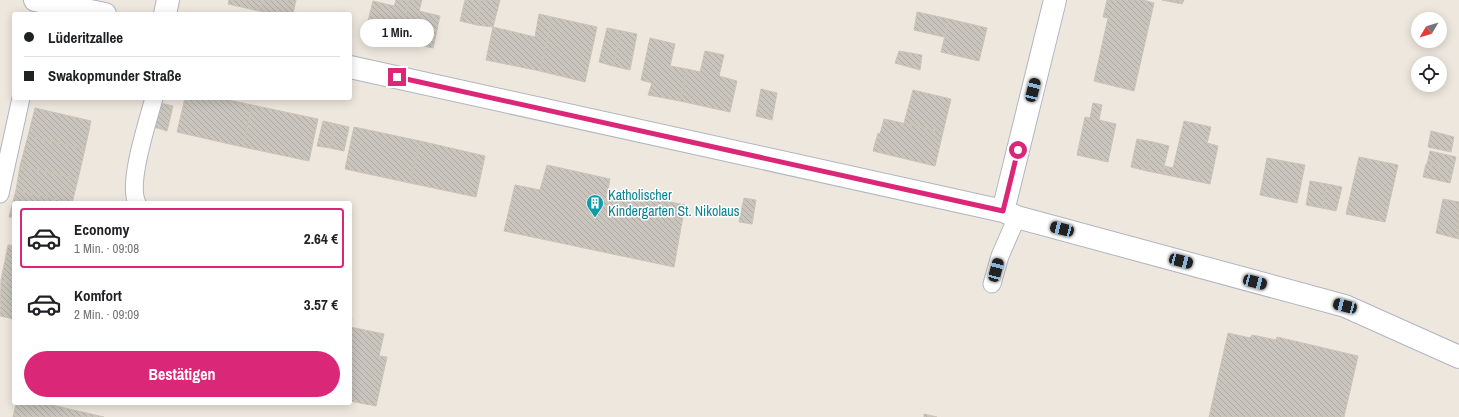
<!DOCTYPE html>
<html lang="de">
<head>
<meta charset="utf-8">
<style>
	:root { --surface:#fff; --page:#f2f2f2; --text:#202124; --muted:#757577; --line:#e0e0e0; --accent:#db2777 }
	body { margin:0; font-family:"Archivo Narrow",sans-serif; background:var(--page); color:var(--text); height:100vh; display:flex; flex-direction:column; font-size:15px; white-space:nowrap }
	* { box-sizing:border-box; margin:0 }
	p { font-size:13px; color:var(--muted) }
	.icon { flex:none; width:22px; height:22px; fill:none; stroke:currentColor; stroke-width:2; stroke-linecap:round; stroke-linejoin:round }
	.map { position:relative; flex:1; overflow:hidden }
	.panel { position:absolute; left:12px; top:201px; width:340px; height:204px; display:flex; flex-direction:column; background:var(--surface); border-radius:4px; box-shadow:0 2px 10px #0003 }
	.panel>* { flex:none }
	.hud { position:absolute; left:12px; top:12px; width:340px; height:88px; border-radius:4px; box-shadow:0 2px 10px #0003; display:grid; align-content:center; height:88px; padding:0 12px; background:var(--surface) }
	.needle { width:26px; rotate:232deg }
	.fabs { position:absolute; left:1411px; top:12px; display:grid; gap:8px }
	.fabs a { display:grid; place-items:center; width:36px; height:36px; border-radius:50%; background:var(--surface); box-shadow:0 2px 10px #0003; font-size:20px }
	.end { position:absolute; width:18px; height:18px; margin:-9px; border:5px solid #db2777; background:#fff; box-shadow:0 0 0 2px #fff }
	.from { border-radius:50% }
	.bubble { position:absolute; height:28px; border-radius:14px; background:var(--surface); box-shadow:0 2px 10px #0003; font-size:13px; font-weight:800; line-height:28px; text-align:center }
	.car { position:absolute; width:12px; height:24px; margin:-12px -6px; border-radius:5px; box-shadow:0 0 3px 1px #0007; background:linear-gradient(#222 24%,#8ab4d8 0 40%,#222 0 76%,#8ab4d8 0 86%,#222 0) }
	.hud b { display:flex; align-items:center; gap:14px; height:38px; font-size:15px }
	.hud b+b { border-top:1px solid var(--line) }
	.hud i { width:10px; height:10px; background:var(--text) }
	ul { padding:7px 0 0; list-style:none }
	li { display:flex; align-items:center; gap:12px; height:60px; margin:0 8px 6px; padding:0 4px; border:2px solid transparent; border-radius:4px }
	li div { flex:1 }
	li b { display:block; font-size:15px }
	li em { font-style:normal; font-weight:800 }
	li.current { border-color:var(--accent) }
	li>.icon { width:36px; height:36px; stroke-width:1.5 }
	.cta { display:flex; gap:8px; margin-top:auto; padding:8px 12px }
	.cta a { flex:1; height:46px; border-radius:24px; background:var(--accent); color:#fff; font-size:16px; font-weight:800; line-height:46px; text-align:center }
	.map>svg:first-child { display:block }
	.building { fill:url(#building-back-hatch); stroke:#cac3b7 }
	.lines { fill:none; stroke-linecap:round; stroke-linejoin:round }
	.lane-casing { stroke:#b2b5c0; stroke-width:19 }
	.street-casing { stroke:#b2b5c0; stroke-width:24 }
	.lane { stroke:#fff; stroke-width:17 }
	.street { stroke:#fff; stroke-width:22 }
	.route { stroke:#db2777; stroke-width:5 }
	.labels { text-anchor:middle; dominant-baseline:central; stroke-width:3; stroke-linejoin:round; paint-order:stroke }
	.culture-label { font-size:14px; fill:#0d838f; stroke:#fff; text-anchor:start }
</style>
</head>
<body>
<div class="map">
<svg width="1459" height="417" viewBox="0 0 1459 417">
	<defs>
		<pattern id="building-back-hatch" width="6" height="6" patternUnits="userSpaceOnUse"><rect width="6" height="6" fill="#c9c5bc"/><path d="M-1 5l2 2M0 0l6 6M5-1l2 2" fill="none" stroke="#ada9a2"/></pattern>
	</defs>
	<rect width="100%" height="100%" fill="#eee7de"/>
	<path class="building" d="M229 0H262L259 11 228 4Z
		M262 0H296L293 14H274L259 11Z
		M396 0H409L400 41 365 33 373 1 394 6Z
		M409 0H422L419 11 440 16 433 48 400 41Z
		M465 0H481L477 25 460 21Z
		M481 0H500L493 27 477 25Z
		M1107 0H1143L1154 3 1134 91 1094 81 1108 18 1103 17Z
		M1162 0H1184L1182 4Z
		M917 12 949 19 944 37 914 30Z
		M539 14 552 17 540 71 486 60 493 27 535 37Z
		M552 17 597 27 585 82 540 71Z
		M949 19 987 28 979 61 941 52Z
		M607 28 622 31 613 66 599 62Z
		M622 31 637 34 630 70 613 66Z
		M650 38 675 44 670 66 687 69 680 101 648 95 652 83 641 80Z
		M705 51 724 55 719 76 737 81 730 112 680 101 687 69 700 72Z
		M899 51 922 55 920 70 895 63Z
		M761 89 777 93 772 120 756 116Z
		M913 90 951 99 943 132 904 123Z
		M185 98H219L252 105 243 147 177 132Z
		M160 103 173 106 167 131 154 127Z
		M1093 103 1102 105 1099 120 1116 124 1108 162 1077 155 1085 117 1090 118Z
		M252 105 318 119 309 161 243 147Z
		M35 108 91 121 85 149 28 136Z
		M884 119 943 132 935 166 873 151 878 133 880 134Z
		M323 121 336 124 330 148 317 146Z
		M1184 121 1211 127 1207 143 1218 146 1210 184 1162 174 1165 166 1173 168Z
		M336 124 349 127 344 151 330 148Z
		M354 127 420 141 410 183 345 169Z
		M1431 131 1454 137 1451 152 1428 147Z
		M28 136 85 149 78 179 20 166Z
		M1137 139 1153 142 1147 171 1131 167Z
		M420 141 485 156 476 197 410 183Z
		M1153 142 1169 146 1162 174 1147 171Z
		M1430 151 1456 157 1453 170 1427 164Z
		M1359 157 1398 165 1385 222 1346 214Z
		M1267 158 1305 165 1297 203 1260 195Z
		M1426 164 1453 170 1450 183 1423 177Z
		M547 165 610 179 606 199 621 201 622 192 685 205 674 267 504 231 515 185 540 190Z
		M20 166 78 179 72 203 16 190Z
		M1310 181 1327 184 1322 208 1306 205Z
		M1327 184 1342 187 1336 211 1322 208Z
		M16 190 71 203H14V218L9 217Z
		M744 198 756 200 752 224 739 222Z
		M1443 199 1459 202V239L1436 233Z
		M8 245 14 246V284L1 280Z
		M1 280 14 284V319L0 316Z
		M350 319H352L350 327 384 334 379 356 387 357 376 406 350 401Z
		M1228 333 1250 338 1252 335 1276 340 1277 337 1358 356 1344 417H1209Z
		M16 403H43L104 417H13Z
		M924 414 937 417H924Z"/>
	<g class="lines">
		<g class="lane-casing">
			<path id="lane" d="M0 194 21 98
				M137 203C127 183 148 121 154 98
				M992 284 1000 256 1017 217"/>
		</g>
		<g class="street-casing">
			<path id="street" d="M35 0 105 14
				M165 14 168 0
				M350 67 1003 211 1017 217 1345 306 1459 357
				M1003 211 1055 0"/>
		</g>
		<use href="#lane" class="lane"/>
		<use href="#street" class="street"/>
	</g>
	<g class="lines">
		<path class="route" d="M397 77 1003 211 1018 150"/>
	</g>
	<defs>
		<g id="building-pin" transform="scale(0.9)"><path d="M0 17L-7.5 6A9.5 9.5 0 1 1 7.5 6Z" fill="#0f9aa8" stroke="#fff"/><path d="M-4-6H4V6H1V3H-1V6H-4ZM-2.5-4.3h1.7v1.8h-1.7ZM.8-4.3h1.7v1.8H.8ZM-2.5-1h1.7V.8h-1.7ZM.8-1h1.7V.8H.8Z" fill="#fff"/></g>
	</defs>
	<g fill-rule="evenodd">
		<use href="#building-pin" x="595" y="203"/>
	</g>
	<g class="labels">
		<g class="culture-label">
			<text x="608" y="195">Katholischer<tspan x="608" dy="16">Kindergarten St. Nikolaus</tspan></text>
		</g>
	</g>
</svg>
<div class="fabs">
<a><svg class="needle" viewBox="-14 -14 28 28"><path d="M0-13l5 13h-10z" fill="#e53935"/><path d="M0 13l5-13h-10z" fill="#757577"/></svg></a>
<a><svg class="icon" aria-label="locate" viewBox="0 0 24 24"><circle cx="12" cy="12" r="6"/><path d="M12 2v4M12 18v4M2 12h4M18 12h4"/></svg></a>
</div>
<i class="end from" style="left:1018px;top:150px"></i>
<i class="end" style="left:397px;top:77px"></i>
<div class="bubble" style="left:360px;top:19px;width:74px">1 Min.</div>
<i class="car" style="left:1033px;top:90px;rotate:14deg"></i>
<i class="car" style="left:1062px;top:229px;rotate:285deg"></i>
<i class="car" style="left:1181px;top:261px;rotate:105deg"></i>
<i class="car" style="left:996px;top:270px;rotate:15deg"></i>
<i class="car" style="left:1255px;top:282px;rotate:105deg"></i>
<i class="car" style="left:1345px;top:306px;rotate:285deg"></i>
<div class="hud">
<b><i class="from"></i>Lüderitzallee</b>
<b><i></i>Swakopmunder Straße</b>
</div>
<section class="panel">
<ul>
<li class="current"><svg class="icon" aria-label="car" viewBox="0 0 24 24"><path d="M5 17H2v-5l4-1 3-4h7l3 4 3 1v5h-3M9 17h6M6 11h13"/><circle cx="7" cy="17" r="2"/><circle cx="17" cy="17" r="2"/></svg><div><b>Economy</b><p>1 Min. · 09:08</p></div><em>2.64 €</em></li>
<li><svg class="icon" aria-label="car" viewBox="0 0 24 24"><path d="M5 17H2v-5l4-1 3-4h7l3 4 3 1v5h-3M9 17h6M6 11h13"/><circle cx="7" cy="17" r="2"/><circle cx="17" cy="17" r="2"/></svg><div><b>Komfort</b><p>2 Min. · 09:09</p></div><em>3.57 €</em></li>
</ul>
<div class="cta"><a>Bestätigen</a></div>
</section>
</div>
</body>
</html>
